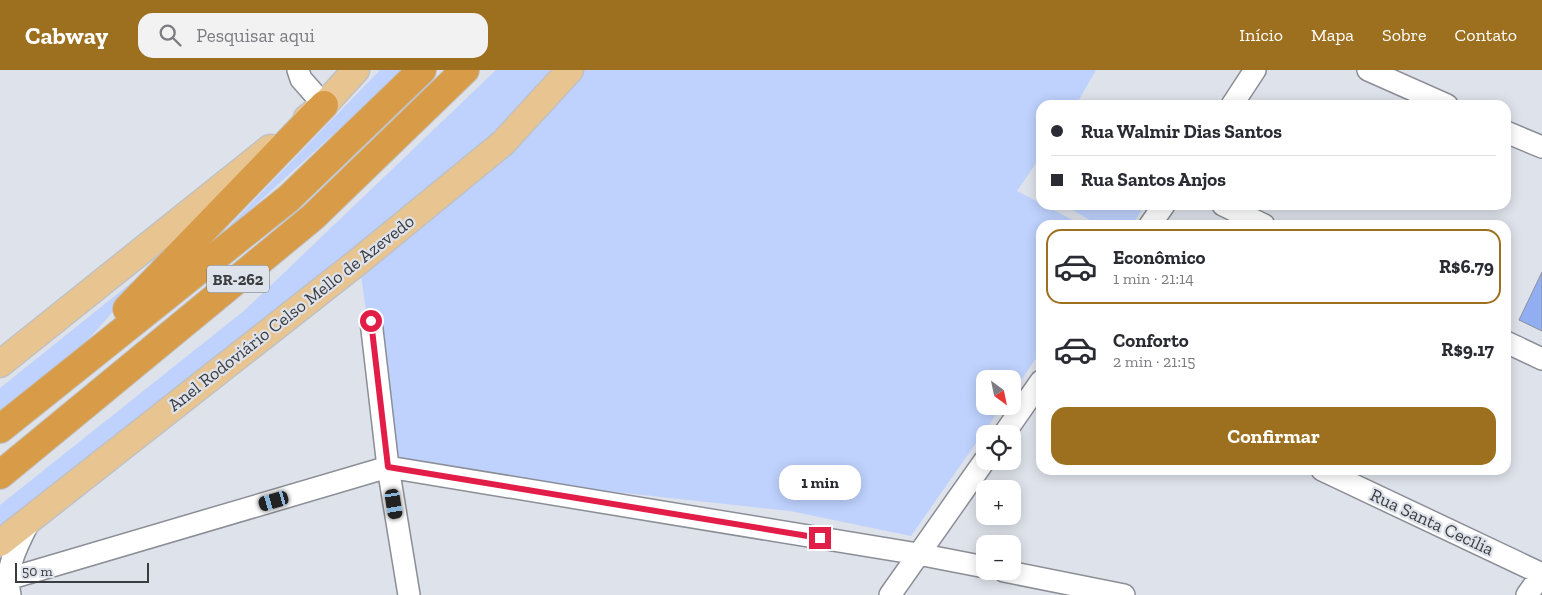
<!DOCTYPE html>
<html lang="pt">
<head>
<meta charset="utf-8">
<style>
	:root { --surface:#fff; --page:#f2f2f3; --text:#2b2b33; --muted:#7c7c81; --line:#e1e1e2; --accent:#9d7020 }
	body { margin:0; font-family:"Zilla Slab",serif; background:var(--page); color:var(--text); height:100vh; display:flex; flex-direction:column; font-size:19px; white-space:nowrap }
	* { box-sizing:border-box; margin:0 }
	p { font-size:16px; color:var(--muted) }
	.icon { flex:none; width:28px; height:28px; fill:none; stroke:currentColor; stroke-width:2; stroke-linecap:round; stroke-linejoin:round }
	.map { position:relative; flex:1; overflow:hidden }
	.panel { position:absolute; left:1036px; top:150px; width:475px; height:255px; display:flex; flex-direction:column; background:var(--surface); border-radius:15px; box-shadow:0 2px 12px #0003 }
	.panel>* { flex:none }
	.hud { position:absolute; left:1036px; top:30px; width:475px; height:110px; border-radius:15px; box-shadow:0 2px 12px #0003; display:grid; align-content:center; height:110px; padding:0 15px; background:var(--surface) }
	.needle { width:32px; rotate:147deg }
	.tools { position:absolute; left:976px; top:300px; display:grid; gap:10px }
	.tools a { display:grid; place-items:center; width:45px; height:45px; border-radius:10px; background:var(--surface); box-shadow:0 2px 12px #0003; font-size:25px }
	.scale { position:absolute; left:15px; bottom:12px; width:134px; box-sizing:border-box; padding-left:5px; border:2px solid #3b3c3f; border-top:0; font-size:14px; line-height:18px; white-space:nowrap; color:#3b3c3f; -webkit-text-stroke:4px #dee2ea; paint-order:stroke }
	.end { position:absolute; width:22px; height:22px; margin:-11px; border:6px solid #e11d48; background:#fff; box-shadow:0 0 0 2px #fff }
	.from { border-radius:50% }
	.bubble { position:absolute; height:35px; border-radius:15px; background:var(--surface); box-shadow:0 2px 12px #0003; font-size:16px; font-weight:700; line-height:35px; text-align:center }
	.car { position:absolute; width:15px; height:30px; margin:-15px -8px; border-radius:6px; box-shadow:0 0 4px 1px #0007; background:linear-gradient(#222 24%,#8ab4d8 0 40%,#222 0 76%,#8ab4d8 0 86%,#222 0) }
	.hud b { display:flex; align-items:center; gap:18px; height:48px; font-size:19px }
	.hud b+b { border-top:1px solid var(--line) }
	.hud i { width:12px; height:12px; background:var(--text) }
	ul { padding:9px 0 0; list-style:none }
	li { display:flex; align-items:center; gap:15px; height:75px; margin:0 10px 8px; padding:0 5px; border:2px solid transparent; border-radius:15px }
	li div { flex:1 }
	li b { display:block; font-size:19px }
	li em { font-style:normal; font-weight:700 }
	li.active { border-color:var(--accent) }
	li>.icon { width:45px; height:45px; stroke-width:1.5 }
	.action { display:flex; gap:10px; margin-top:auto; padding:10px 15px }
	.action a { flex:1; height:58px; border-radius:15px; background:var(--accent); color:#fff; font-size:20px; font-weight:700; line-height:58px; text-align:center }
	header { display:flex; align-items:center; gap:30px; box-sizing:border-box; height:70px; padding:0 25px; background:var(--accent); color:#fff }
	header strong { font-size:24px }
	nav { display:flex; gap:28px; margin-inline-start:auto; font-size:18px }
	.search { width:350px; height:45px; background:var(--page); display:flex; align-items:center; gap:12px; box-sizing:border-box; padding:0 18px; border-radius:15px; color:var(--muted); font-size:19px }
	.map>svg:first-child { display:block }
	.green { fill:#bed2fd }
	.building { fill:#91aef2; stroke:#8d9098 }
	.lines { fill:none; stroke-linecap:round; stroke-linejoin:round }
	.minor-casing { stroke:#8b8e96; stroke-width:24 }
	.major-casing { stroke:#c0c1c2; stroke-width:29 }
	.highway-casing { stroke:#c0c1c2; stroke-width:30 }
	.minor { stroke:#fff; stroke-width:21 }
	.major { stroke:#e8c491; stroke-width:26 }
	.highway { stroke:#d89c48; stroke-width:28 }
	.route { stroke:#e11d48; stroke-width:6 }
	.labels { text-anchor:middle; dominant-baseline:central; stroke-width:4.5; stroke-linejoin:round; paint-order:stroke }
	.shield { fill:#dee2ea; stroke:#6c6e72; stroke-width:1 }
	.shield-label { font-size:16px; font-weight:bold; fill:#3b3c3f }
	.street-label { font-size:18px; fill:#3b3c3f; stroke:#dee2ea }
</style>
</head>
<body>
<header>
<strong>Cabway</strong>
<div class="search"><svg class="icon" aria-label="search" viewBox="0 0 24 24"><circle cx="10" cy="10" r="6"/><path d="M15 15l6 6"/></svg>Pesquisar aqui</div>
<nav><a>Início</a><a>Mapa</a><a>Sobre</a><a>Contato</a></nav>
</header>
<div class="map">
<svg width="1542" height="525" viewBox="0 0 1542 525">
	<rect width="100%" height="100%" fill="#dee2ea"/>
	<path class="green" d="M380 0H404L207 179Z
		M496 0H1096L1076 35H1041V86L1017 121 1082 155H1041V281L1013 322 1012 309H985V336H1002L911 466 790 441 388 397 359 191 0 463V435L245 240Z
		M1064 135H1144L1133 155H1098Z
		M157 192 63 298 0 350V318Z"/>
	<path class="building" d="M1542 202V261L1519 250Z"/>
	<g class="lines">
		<g class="minor-casing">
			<path id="minor" d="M298 0 301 9 324 35
				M1368 0 1447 35
				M1232 35 1255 0
				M1506 62 1542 77
				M1223 135 1264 155
				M1150 155 1164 135
				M371 251 388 397 409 525
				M1506 272 1542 289
				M1004 364 1041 311
				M1322 400 1542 504
				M1004 501 1124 525
				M8 509 388 397 918 484 985 497
				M10 525C4 498 18 474 30 450
				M890 525 985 390
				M1527 525 1542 504"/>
		</g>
		<g class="major-casing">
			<path id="major" d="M307 48 324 35 356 0
				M0 294 270 78
				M0 473 359 191 503 73 570 0"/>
		</g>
		<g class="highway-casing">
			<path id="highway" d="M127 239 324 35
				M0 359 289 128 422 0
				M0 405 313 147 465 0"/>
		</g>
		<use href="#minor" class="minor"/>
		<use href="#major" class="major"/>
		<use href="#highway" class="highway"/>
	</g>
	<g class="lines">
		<path class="route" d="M371 251 388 397 820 468"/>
	</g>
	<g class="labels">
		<rect class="shield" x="207" y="195.5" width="62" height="27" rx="4"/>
		<g class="shield-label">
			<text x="238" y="209">BR-262</text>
		</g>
		<g class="street-label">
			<text transform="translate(291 243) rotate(-38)">Anel Rodoviário Celso Mello de Azevedo</text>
			<text transform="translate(1432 452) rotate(25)">Rua Santa Cecília</text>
		</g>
	</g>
</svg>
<div class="tools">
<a><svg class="needle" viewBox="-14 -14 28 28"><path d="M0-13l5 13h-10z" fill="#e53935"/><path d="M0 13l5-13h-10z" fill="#7c7c81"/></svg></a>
<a><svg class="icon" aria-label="locate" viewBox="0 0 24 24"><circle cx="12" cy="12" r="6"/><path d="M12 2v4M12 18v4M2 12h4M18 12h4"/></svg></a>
<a>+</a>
<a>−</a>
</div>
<div class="scale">50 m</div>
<i class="end from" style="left:371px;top:251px"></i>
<i class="end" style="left:820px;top:468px"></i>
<div class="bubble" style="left:779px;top:395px;width:82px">1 min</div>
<i class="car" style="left:274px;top:431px;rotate:254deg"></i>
<i class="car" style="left:394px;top:434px;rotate:171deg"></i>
<div class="hud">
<b><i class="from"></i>Rua Walmir Dias Santos</b>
<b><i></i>Rua Santos Anjos</b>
</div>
<section class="panel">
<ul>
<li class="active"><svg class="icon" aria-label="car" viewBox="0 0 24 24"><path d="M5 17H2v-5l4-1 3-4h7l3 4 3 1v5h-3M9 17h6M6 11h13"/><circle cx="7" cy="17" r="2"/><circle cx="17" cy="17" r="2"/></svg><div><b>Econômico</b><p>1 min · 21:14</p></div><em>R$6.79</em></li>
<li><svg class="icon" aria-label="car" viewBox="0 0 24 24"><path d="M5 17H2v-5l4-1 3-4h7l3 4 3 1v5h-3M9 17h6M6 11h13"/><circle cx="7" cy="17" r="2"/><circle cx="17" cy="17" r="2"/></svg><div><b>Conforto</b><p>2 min · 21:15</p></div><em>R$9.17</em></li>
</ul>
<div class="action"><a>Confirmar</a></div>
</section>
</div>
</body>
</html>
